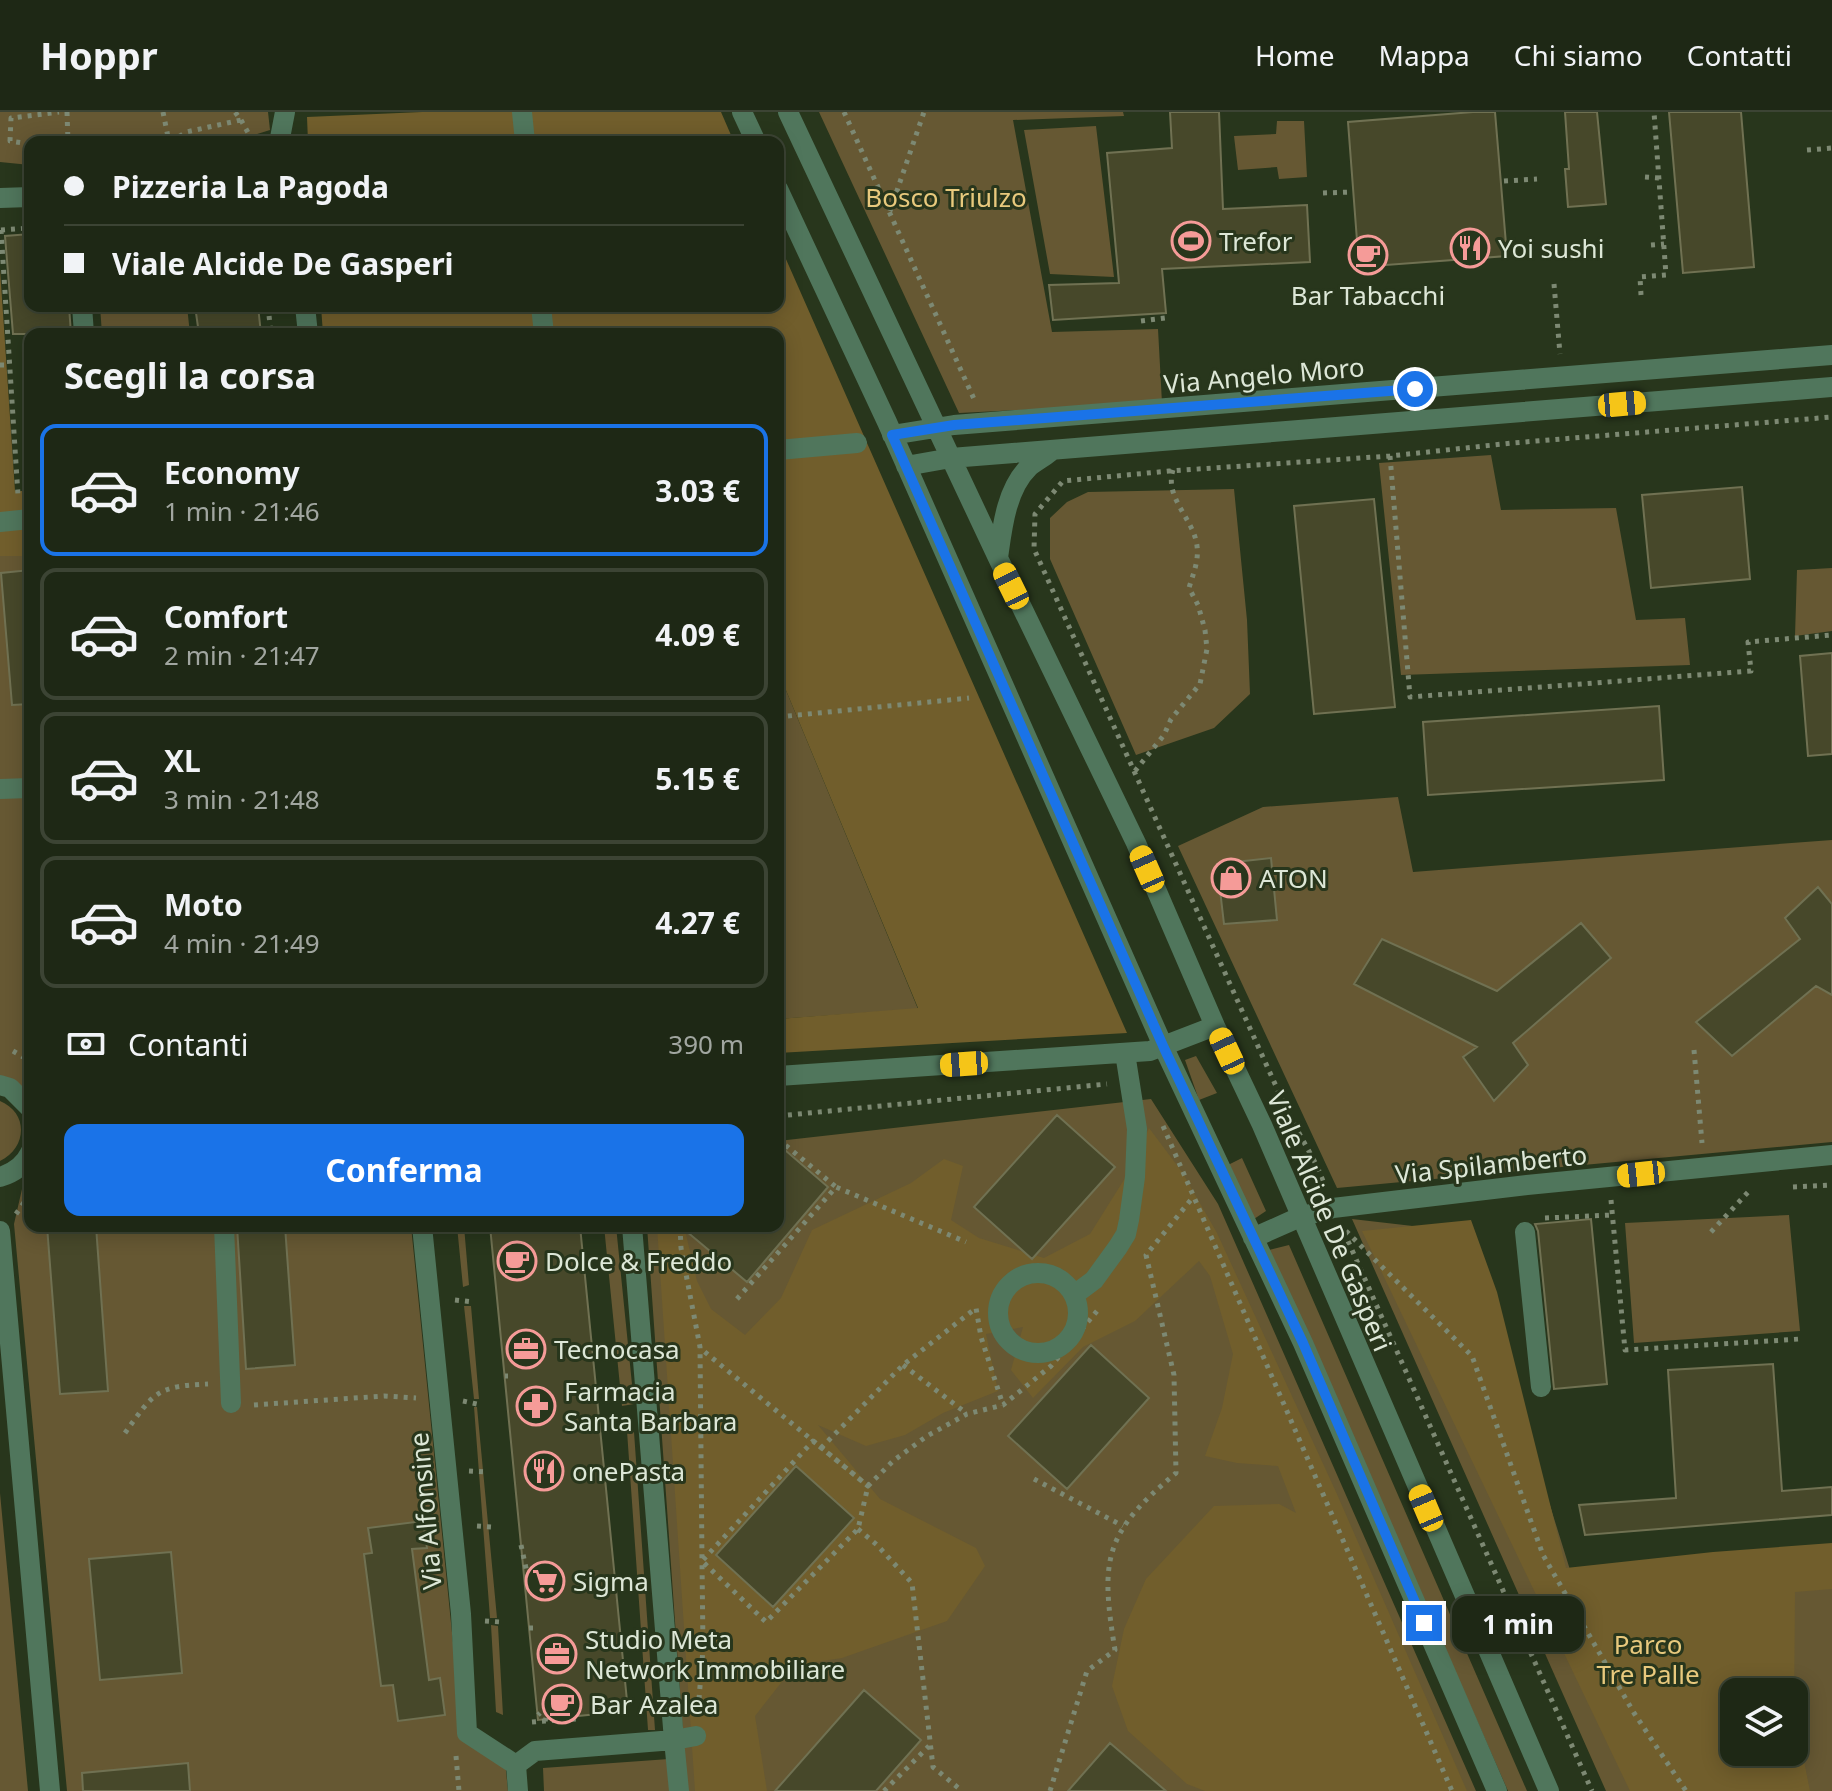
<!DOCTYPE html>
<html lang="it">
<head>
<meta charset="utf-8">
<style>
	:root { --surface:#1e2815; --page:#2b3422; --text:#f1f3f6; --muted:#a1a6a0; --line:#3c4434; --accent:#1a73e8 }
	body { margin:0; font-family:"Noto Sans",sans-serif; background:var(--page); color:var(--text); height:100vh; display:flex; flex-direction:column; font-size:30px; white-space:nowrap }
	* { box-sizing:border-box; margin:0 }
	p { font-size:26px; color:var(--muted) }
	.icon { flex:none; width:44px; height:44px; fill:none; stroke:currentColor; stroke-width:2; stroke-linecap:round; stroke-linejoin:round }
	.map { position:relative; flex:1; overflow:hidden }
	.details { position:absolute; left:24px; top:216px; width:760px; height:904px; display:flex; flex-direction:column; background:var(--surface); border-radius:16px; box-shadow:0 4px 20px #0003,0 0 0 2px var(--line) }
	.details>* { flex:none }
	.hud { position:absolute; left:24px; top:24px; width:760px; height:176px; border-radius:16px; box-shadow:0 4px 20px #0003,0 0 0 2px var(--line); display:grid; align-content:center; height:176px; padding:0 40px; background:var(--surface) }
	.tools { position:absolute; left:1720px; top:1566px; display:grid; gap:16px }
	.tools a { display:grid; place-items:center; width:88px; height:88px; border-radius:16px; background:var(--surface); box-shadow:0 4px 20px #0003,0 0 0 2px var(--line); font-size:40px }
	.end { position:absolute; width:36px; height:36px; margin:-18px; border:10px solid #1a73e8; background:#fff; box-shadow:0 0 0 4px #fff }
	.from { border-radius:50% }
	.bubble { position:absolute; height:56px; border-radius:16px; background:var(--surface); box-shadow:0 4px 20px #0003,0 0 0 2px var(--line); font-size:26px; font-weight:700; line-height:56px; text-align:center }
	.car { position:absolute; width:24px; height:48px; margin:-24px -12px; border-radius:10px; box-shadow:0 0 6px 2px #0007; background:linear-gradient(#f5c518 24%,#345 0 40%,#f5c518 0 76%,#345 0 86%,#f5c518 0) }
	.hud b { display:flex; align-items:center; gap:28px; height:76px; font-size:30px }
	.hud b+b { border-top:2px solid var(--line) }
	.hud i { width:20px; height:20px; background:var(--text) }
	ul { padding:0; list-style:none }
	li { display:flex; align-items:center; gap:24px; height:132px; margin:0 16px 12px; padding:0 24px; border:4px solid var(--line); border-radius:16px }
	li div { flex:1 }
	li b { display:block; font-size:30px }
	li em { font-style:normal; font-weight:700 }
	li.selected { border-color:var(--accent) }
	li>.icon { width:72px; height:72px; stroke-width:1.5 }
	h2 { padding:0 40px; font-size:36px; line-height:96px }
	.pay { display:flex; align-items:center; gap:20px; height:88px; padding:0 40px; font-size:30px }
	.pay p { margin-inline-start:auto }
	.cta { display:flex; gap:16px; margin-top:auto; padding:16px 40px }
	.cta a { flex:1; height:92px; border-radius:16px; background:var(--accent); color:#fff; font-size:32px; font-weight:700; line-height:92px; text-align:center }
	header { display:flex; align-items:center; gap:48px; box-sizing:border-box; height:112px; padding:0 40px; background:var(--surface); border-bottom:2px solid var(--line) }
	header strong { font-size:38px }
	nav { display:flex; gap:44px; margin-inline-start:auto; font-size:28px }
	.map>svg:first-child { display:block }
	.green { fill:#665833; fill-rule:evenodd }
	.forest { fill:#715e2c; fill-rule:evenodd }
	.building { fill:#47482a; stroke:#707152; stroke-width:2 }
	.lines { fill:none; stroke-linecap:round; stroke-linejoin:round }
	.path { stroke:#7d8973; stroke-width:5; stroke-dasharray:4 6; stroke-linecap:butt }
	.minor { stroke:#50765c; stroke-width:20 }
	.route { stroke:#1a73e8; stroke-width:10 }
	.labels { text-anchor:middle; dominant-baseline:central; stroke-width:6; stroke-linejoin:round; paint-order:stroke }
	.park-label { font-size:26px; fill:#e8c97d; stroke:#28361c }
	.poi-label { font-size:26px; fill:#dde7d7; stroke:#28361c; text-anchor:start }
	.street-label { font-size:26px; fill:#dde7d7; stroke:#28361c }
</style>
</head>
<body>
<header>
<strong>Hoppr</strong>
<nav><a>Home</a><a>Mappa</a><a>Chi siamo</a><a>Contatti</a></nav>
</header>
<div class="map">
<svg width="1832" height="1679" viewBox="0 0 1832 1679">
	<rect width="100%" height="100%" fill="#28361c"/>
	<path class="green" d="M0 0H268L270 18 232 30H30V53L0 50Z
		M819 0H1123L1124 4 1013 8 1052 220 1158 217 1162 291 959 301Z
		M1277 9H1304L1307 65 1279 67 1277 55 1238 58 1234 24 1276 22Z
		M1096 14 1114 165 1050 162 1024 18Z
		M100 194H187L190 222H102Z
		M1491 343 1501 398 1616 396 1636 508 1685 506 1690 553 1401 563 1379 351Z
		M1234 377 1247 508 1250 582 1214 616 1136 643 1050 447V406L1067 390 1088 380Z
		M0 444H30V985L0 967Z
		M1832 456V519L1795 524 1797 458Z
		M778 559 918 897 778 907Z
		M1398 685 1413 760 1832 728V1030L1337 1076 1178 734 1263 695Z
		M1196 944 1217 981 1199 988 1185 948Z
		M1151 987 1218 1092 1476 1679H687L647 1114H778V1029Z
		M0 989C29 1001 27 1036 0 1049Z
		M1242 1046 1266 1099 1254 1107 1228 1053Z
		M30 1067V1114H411L462 1620 505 1649 508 1679H67L14 1112 22 1077Z
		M1789 1103 1800 1219 1634 1231 1625 1111Z
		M1352 1107 1465 1120 1571 1461 1832 1438V1679H1606ZM1734 1580H1794V1640H1734Z
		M457 1114H464L469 1173 463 1175Z
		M604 1114H616L634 1292 622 1294Z
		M1289 1133 1527 1679H1508L1269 1138Z
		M464 1194H471L479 1287H474Z
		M474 1295H477L497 1506H490Z
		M627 1319 634 1320 655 1618H648Z
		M0 1381 28 1679H0Z
		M491 1513 498 1514 503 1603 496 1600Z
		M669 1647 673 1679H544L543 1656Z"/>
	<path class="forest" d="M422 0H721L734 30H308L307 5Z
		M778 129 1127 921 778 941V907L918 896 778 559V222H323L321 194H778Z
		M0 157 15 379H30V444H0Z
		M1149 1016 1182 1060 1217 1121 1336 1380 1467 1679H1205L1187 1672 1128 1619 1112 1574 1124 1517 1146 1467 1214 1394 1279 1392 1296 1401 1278 1354 1237 1351 1205 1344 1222 1296 1233 1242 1210 1164 1199 1149 1135 1209 1083 1235 1033 1286 1011 1258 1023 1215 986 1222 998 1279 943 1301 905 1323 866 1334 818 1313 880 1387 976 1436 985 1454 947 1509 842 1546 795 1553 755 1604 767 1679H695L657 1114H684L697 1169 711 1197 745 1223 781 1186 812 1118 911 1071 944 1047 963 1054 951 1108 979 1126 1044 1146 1090 1122 1127 1063Z
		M1471 1108 1497 1180 1566 1456 1713 1440 1832 1431V1477L1795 1480 1794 1600 1810 1679H1630L1362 1119ZM1734 1580H1794V1640H1734Z"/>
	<path class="building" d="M1170 0H1219L1223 97 1307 93 1310 150 1162 157 1166 201 1053 208 1049 173 1119 171 1107 41 1172 36Z
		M1473 0H1495L1507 144 1359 155 1348 10Z
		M1565 0H1597L1606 92 1568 95 1565 57H1569Z
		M1669 0H1741L1754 155 1683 161Z
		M30 122V194H69L71 222H13L5 124Z
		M195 194H258L261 222H199Z
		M1742 375 1750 467 1651 476 1642 383Z
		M1374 387 1395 595 1314 602 1294 394Z
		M30 458V592L12 593 1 461Z
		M1832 541V642L1808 644 1800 544Z
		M1659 594 1664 668 1428 683 1423 610Z
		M1271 746 1277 808 1224 812 1217 752Z
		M1818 775 1832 792V883L1816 874 1732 944 1696 910 1800 827 1785 806Z
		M1581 811 1611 846 1513 931 1528 953 1494 989 1463 945 1477 935 1354 872 1382 827 1497 879Z
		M1057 1003 1115 1055 1032 1147 974 1095Z
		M778 1032 828 1075 747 1170 680 1114H778Z
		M1591 1107 1607 1272 1554 1277 1538 1119 1535 1112Z
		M47 1114H96L108 1279 60 1282Z
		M237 1114H285L295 1253 246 1257Z
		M490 1114H580L628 1599 538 1608Z
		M1091 1233 1149 1286 1067 1377 1008 1324Z
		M1773 1252 1782 1379 1832 1375V1403L1585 1423 1579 1393 1676 1386 1668 1258Z
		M796 1354 854 1406 773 1495 716 1443Z
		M423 1409 427 1436 412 1437 429 1568 440 1566 445 1603 398 1609 393 1573 381 1574 364 1442 372 1441 368 1416Z
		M171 1440 182 1561 100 1568 89 1447Z
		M864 1578 921 1628 876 1679H775Z
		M1110 1631 1166 1679H1068Z
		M188 1651 190 1679H83L82 1661Z"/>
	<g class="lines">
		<path class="path" d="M67 0 68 30
			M163 0 169 30
			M844 0 974 287
			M241 8 251 26
			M171 30 186 20 241 8 235 0
			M30 32 10 29 11 6 59 0
			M1807 38 1832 36
			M1645 65 1659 66
			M1504 69 1537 67
			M1323 81 1351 80
			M890 99 924 0
			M1 118 18 383
			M1 118 30 116
			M1651 133 1664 132
			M1554 172 1560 242
			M1641 183 1640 165 1666 163 1654 0
			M268 194 271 222
			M1141 209 1165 206 1169 202
			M0 253H9
			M1390 344 1410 585 1751 559 1748 530 1832 523
			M778 605 969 586
			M1135 659 1164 623 1171 607 1200 572 1207 537 1205 518 1198 493 1189 476C1193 462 1199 449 1197 434 1194 407 1164 386 1173 358
			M1694 938 1702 1031
			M13 939 30 949
			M1289 1003 1317 1054 1325 1074
			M778 1004 1107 972
			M1283 1006 1289 1003 1034 437 1035 402 1063 369 1169 359 1390 344 1512 331 1832 305
			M1163 1014 1452 1679
			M778 1027 836 1075
			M1793 1075 1832 1073
			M1611 1088 1625 1238 1800 1227
			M16 1102 30 1082
			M1545 1106 1613 1103
			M680 1114 681 1136 700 1235 702 1449 766 1510 858 1417 868 1374 893 1349 927 1324 967 1302 1003 1293 1051 1254 1097 1199
			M1346 1119 1472 1244 1543 1443 1634 1601 1686 1679
			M1344 1120 1592 1679
			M1711 1120 1750 1078
			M737 1187 836 1075 966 1130
			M455 1188 473 1190
			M903 1253 966 1301
			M505 1264H508
			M463 1289 481 1293
			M254 1293 384 1284 416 1286
			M125 1321C154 1280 157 1274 208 1272
			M821 1336 903 1253 976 1196 981 1225 1003 1293
			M469 1359 487 1360
			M1034 1367 1123 1414
			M477 1414 492 1415
			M858 1417 877 1433 912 1471 933 1655 962 1679
			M521 1433 529 1470
			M485 1509 501 1510
			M529 1516H534
			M699 1587 703 1537 702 1449 813 1329 868 1374 700 1236
			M538 1603 540 1601
			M546 1606 545 1609 577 1607
			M532 1610 545 1609
			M456 1644 459 1679
			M884 1679 929 1634
			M1050 1679 1087 1559 1115 1538C1100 1447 1104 1421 1176 1361L1174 1263 1146 1143 1194 1084"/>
		<path class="minor" d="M522 0 525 30
			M742 0 756 30
			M788 0 998 446 1136 731 1215 914 1262 1013 1549 1679
			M276 30 280 26 285 0
			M778 77 887 310 1164 936 1303 1231 1497 1679
			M0 86 30 85
			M82 194 84 222
			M305 194 308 222
			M541 194 544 222
			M892 323 954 313 1832 243
			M778 338 857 331
			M906 354 951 346 1832 275
			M0 410 30 407
			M998 446C1002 417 1006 377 1029 355 1035 350 1044 345 1050 340
			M0 677 30 676
			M778 964 1150 939 1215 914
			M0 973 10 976 30 996
			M0 1065C13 1061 24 1054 30 1041
			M224 1114 231 1291
			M422 1114 461 1502 467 1621 516 1653
			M0 1119 50 1679
			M1525 1120 1541 1275
			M1253 1126 1300 1105 1333 1096 1527 1073 1832 1043
			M998 1201a40 40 0 1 1 80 0a40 40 0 1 1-80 0Z
			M1074 1183 1094 1168 1118 1135 1126 1122 1129 1108 1135 1065 1137 1017 1125 941
			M516 1653 535 1639 674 1628 632 1114
			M516 1653 518 1679
			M679 1679 674 1628 696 1624"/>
	</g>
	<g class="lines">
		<path class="route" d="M1415 277 954 313 892 323 1164 936 1303 1231 1424 1511"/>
	</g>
	<defs>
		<g id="stadium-ring" transform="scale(2)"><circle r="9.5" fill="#28361c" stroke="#f59b98" stroke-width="1.5"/><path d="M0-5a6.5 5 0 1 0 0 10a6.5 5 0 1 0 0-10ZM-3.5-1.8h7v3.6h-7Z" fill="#f59b98"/></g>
		<g id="restaurant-ring" transform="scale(2)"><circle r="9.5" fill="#28361c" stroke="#f59b98" stroke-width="1.5"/><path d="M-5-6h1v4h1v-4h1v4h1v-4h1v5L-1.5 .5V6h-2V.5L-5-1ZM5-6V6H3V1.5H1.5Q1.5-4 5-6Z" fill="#f59b98"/></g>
		<g id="cafe-ring" transform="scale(2)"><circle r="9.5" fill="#28361c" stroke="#f59b98" stroke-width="1.5"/><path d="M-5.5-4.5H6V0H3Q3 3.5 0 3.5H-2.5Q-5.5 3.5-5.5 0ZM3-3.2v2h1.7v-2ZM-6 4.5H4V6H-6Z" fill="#f59b98"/></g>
		<g id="shop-ring" transform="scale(2)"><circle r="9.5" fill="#28361c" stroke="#f59b98" stroke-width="1.5"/><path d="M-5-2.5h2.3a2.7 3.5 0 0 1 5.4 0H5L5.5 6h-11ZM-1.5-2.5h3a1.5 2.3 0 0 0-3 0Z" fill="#f59b98"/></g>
		<g id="office-ring" transform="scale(2)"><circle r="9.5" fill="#28361c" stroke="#f59b98" stroke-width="1.5"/><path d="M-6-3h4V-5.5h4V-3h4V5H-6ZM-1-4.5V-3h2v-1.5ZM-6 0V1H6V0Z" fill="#f59b98"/></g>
		<g id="pharmacy-ring" transform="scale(2)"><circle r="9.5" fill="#28361c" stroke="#f59b98" stroke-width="1.5"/><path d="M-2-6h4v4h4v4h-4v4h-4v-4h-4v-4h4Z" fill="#f59b98"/></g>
		<g id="supermarket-ring" transform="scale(2)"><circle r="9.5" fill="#28361c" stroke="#f59b98" stroke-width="1.5"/><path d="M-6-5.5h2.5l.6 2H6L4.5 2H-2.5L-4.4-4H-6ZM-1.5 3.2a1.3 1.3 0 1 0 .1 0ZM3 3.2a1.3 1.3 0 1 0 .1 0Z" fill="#f59b98"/></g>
	</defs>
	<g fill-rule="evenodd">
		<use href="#stadium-ring" x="1191" y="129"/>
		<use href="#restaurant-ring" x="1470" y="136"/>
		<use href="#cafe-ring" x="1368" y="143"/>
		<use href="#shop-ring" x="1231" y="766"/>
		<use href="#cafe-ring" x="517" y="1149"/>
		<use href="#office-ring" x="526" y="1237"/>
		<use href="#pharmacy-ring" x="536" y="1294"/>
		<use href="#restaurant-ring" x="544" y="1359"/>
		<use href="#supermarket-ring" x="545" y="1469"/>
		<use href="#office-ring" x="557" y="1542"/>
		<use href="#cafe-ring" x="562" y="1592"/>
	</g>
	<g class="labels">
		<g class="park-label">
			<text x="946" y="85">Bosco Triulzo</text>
			<text x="1648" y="1532">Parco<tspan x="1648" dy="30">Tre Palle</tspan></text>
		</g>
		<g class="poi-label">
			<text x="1219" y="129">Trefor</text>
			<text x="1498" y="136">Yoi sushi</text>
			<text x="1368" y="183" text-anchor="middle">Bar Tabacchi</text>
			<text x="1259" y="766">ATON</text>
			<text x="545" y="1149">Dolce &amp; Freddo</text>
			<text x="554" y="1237">Tecnocasa</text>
			<text x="564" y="1279">Farmacia<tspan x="564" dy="30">Santa Barbara</tspan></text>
			<text x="572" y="1359">onePasta</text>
			<text x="573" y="1469">Sigma</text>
			<text x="585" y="1527">Studio Meta<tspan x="585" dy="30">Network Immobiliare</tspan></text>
			<text x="590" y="1592">Bar Azalea</text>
		</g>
		<g class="street-label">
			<text transform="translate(1264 263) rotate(-5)">Via Angelo Moro</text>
			<text transform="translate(1491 1052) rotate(-6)">Via Spilamberto</text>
			<text transform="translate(1330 1109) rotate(67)">Viale Alcide De Gasperi</text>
			<text transform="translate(425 1399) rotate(-95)">Via Alfonsine</text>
		</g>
	</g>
</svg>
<div class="tools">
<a><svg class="icon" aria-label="layers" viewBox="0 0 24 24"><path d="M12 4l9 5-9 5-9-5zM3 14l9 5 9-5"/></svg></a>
</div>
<i class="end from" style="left:1415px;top:277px"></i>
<i class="end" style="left:1424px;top:1511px"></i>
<div class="bubble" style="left:1452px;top:1484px;width:132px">1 min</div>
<i class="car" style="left:1622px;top:292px;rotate:85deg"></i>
<i class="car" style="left:1011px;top:474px;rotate:334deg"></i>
<i class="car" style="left:1147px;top:757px;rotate:336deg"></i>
<i class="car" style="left:1227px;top:939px;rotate:335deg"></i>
<i class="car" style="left:964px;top:952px;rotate:266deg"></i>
<i class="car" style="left:1641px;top:1062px;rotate:264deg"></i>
<i class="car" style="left:1426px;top:1396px;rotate:337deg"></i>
<div class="hud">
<b><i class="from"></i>Pizzeria La Pagoda</b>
<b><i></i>Viale Alcide De Gasperi</b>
</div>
<section class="details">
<h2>Scegli la corsa</h2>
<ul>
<li class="selected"><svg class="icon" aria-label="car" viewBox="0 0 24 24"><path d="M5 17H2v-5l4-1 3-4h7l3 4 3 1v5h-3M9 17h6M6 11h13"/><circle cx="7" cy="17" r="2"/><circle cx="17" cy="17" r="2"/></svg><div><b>Economy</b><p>1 min · 21:46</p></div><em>3.03 €</em></li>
<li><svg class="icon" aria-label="car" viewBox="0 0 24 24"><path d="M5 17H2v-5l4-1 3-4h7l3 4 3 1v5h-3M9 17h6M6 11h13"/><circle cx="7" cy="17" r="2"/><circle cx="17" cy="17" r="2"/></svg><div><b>Comfort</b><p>2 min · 21:47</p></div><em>4.09 €</em></li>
<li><svg class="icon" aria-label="car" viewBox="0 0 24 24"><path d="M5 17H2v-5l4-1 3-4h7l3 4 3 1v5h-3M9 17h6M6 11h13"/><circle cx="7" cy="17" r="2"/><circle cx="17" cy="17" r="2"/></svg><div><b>XL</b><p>3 min · 21:48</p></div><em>5.15 €</em></li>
<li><svg class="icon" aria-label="car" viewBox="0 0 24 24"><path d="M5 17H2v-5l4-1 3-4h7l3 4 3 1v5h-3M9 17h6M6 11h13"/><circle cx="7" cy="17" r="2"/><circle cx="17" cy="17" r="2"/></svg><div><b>Moto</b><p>4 min · 21:49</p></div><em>4.27 €</em></li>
</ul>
<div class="pay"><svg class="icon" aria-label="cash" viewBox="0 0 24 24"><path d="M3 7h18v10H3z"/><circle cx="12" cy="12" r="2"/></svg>Contanti<p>390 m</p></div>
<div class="cta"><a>Conferma</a></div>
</section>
</div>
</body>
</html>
